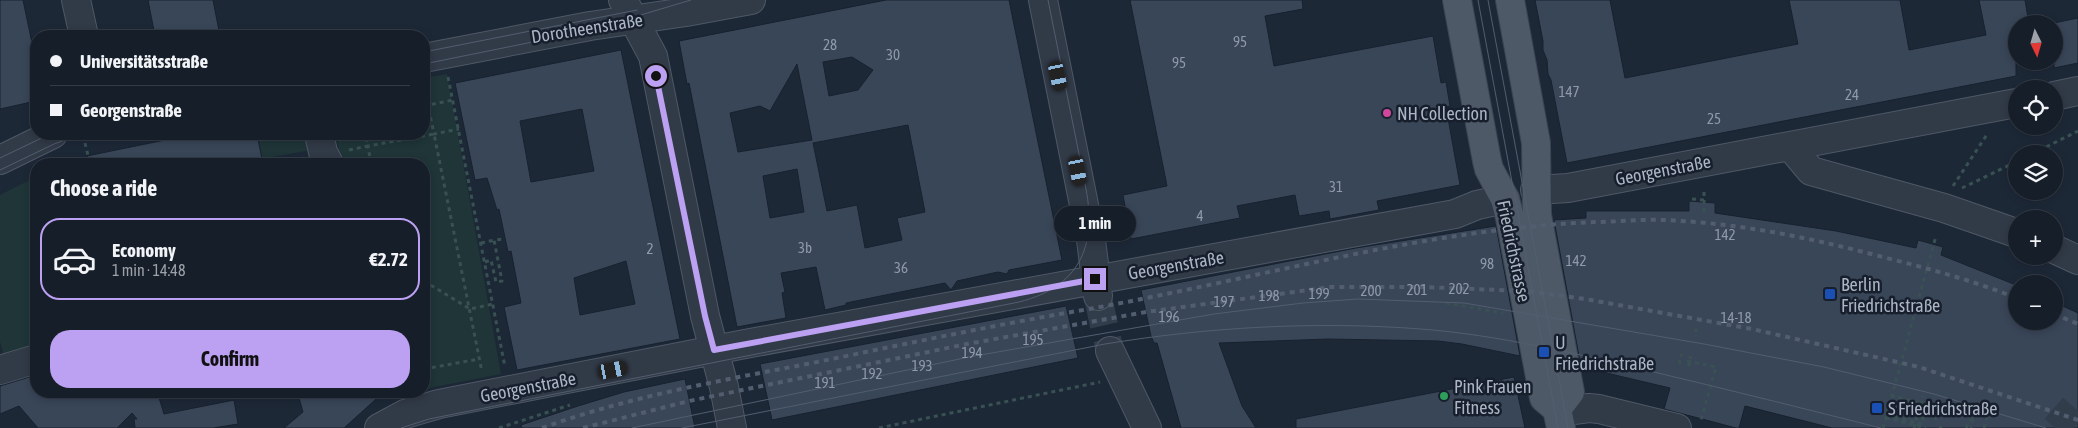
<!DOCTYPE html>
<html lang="en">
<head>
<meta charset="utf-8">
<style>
	:root { --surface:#161e29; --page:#1f2731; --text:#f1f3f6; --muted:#9ea2a8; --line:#353c46; --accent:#bca0f2 }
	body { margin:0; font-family:"Asap Condensed",sans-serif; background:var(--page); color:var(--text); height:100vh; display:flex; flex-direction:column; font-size:19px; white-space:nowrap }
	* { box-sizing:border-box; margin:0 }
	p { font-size:16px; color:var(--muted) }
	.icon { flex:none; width:28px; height:28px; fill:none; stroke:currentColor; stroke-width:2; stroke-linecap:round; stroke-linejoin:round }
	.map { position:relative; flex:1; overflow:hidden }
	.details { position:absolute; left:30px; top:158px; width:400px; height:240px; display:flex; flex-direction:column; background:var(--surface); border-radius:20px; box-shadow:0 2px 8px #0003,0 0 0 1px var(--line) }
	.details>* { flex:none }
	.hud { position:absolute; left:30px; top:30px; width:400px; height:110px; border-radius:20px; box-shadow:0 2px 8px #0003,0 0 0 1px var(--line); display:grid; align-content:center; height:110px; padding:0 20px; background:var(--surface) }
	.needle { width:32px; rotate:175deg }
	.controls { position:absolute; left:2008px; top:15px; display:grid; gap:10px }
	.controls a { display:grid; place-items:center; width:55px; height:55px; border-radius:50%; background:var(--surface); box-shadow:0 2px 8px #0003,0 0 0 1px var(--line); font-size:25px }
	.end { position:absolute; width:22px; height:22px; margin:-11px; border:6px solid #bca0f2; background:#111; box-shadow:0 0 0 2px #111 }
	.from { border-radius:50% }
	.bubble { position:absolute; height:35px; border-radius:18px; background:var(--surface); box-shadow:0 2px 8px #0003,0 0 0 1px var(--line); font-size:16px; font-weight:700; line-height:35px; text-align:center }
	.car { position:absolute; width:15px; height:30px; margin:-15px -8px; border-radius:6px; box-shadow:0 0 4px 1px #0007; background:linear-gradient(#222 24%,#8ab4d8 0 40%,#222 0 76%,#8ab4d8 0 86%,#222 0) }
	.hud b { display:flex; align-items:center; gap:18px; height:48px; font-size:19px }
	.hud b+b { border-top:1px solid var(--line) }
	.hud i { width:12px; height:12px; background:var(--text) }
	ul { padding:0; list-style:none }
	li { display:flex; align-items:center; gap:15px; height:82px; margin:0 10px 8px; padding:0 10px; border:2px solid transparent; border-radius:20px }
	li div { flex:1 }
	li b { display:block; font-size:19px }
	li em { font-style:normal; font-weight:700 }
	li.on { border-color:var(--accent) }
	li>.icon { width:45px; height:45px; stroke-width:1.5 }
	h2 { padding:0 20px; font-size:22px; line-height:60px }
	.action { display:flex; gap:10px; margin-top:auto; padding:10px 20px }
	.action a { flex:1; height:58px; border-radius:20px; background:var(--accent); color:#111; font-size:20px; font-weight:700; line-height:58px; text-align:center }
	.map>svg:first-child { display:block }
	.green { fill:#1f3538 }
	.building { fill:#394658; stroke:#18212e; fill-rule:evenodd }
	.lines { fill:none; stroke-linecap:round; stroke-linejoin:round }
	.minor-tunnel { stroke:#323d4c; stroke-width:28; stroke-dasharray:28 14; stroke-linecap:butt }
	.minor-casing { stroke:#4e5866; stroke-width:30 }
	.major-casing { stroke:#3a4351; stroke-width:30 }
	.path { stroke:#395153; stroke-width:3; stroke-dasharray:4 4; stroke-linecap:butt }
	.minor { stroke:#313a47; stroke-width:28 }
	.major { stroke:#4e5968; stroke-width:28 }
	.tram { stroke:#525e6f; stroke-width:1 }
	.rail { stroke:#525e6f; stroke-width:4; stroke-dasharray:5 5; stroke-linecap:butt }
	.route { stroke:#bca0f2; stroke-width:6 }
	.hotel-dot { fill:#d1479c; stroke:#171f2c; stroke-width:2 }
	.transit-dot { fill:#1a4fb4; stroke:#171f2c; stroke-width:2 }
	.leisure-dot { fill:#2e9e5b; stroke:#171f2c; stroke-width:2 }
	.labels { text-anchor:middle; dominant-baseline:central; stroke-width:5; stroke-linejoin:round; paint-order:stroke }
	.number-label { font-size:15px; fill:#8e99aa }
	.street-label { font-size:18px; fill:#aab5c5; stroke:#171f2c }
	.poi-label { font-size:18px; fill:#aab5c5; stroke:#171f2c; text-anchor:start }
</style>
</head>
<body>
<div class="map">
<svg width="2078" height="428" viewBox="0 0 2078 428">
	<rect width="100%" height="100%" fill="#1d2837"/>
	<path class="green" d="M447 74 501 374 424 389V164H342L336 134H424V78Z
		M257 134H313L316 149 262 159Z
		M36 177V348L4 357 0 342V195Z"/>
	<path class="building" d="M0 0H23L36 62V101L0 109Z
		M148 0H213L220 36H155Z
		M886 0H1009L1062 260 1009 270 1007 274 998 272 957 281 951 290 945 283 846 303V305L825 310 816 267 781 273 785 292 782 293 786 318 737 327 689 83 687 84 679 41ZM852 57 873 70 858 90 829 96 823 62ZM797 64 812 140 738 152 730 113 760 106 770 111ZM908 125 925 212 897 218 902 240 865 248 857 205 827 211 813 143ZM797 169 804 212 770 218 763 176Z
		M1130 0H1302L1303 9 1265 16 1274 66 1433 36 1441 83 1446 82 1450 106 1446 107 1460 185 1377 201 1379 210 1330 219 1329 211 1299 216 1295 195 1237 206 1240 218 1131 239 1123 195 1167 186Z
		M1535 0H1610L1625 78 1798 44 1789 0H1900L1909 50 1986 35 1979 0H2025L2029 24H2016V76L1567 163 1551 80 1548 74 1547 60 1543 50V41Z
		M2078 18V63L2054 68V23Z
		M621 50 680 339 517 370 504 307 521 303 511 251 508 252 499 209 497 210 487 178 475 180 455 83ZM582 109 594 171 531 182 520 121ZM626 261 635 304 580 315 574 278Z
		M194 134H257L263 164H88L87 156Z
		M1689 201 1715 203V213L1836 231 1916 248 1918 240 1943 247 1941 255 2016 285V321H2054V302L2078 313V428H1832L1745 406 1739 428H1736L1664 409 1670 388 1581 367 1554 220 1586 218V211H1689Z
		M1496 226 1520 356 1462 344 1438 341 1328 339 1219 343 1242 406 1256 428H1181L1157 343H1154L1151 336 1141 290 1356 248Z
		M1066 306 1078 358 772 420 760 364Z
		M36 375V391H157L164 414 234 400 238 424 213 428H135L134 419H137L132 413 117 428H38L19 406 0 414V386Z
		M1514 377 1525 428H1296V419Z
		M685 379 695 428H522L521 425 578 406 624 392Z
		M297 391H385L344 428H284L303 412Z"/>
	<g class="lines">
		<path class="minor-tunnel" d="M1098 298 1110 351
			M2055 428 2078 402"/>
		<g class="minor-casing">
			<path id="minor" d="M76 0 84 36
				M623 0 653 56 705 316 724 387 732 428
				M1043 0 1091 240 1098 296
				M424 58 590 26 686 12 751 0
				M2054 96 2078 91
				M319 134 323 152 329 164
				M1790 146 1811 171 1944 208 2016 233
				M0 160 53 134
				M1535 190 1568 188 2016 103
				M2054 249 2078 260
				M1110 351 1147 428
				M0 370 36 359
				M1558 412 1589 408 1599 409 1677 428
				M379 428 405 414 439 404 745 344 1455 214 1477 205 1505 199"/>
		</g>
		<g class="major-casing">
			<path id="major" d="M1457 0 1487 161 1489 169 1505 199 1510 218 1544 398 1557 409 1561 428
				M1510 0 1536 143 1537 215 1570 392 1557 409"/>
		</g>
		<path class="path" d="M448 77 505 367
			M424 86 434 134 459 129
			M424 106 453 100
			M85 143 90 164
			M349 150 368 146 365 134
			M2032 154 2078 131
			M371 164 368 146 434 134 482 372
			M1953 186 1988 133
			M1962 188 2016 162
			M1692 199 1704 200
			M1704 212V192
			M481 243 495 240
			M485 262 491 260 496 282 502 281 494 240 505 239
			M424 281 470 309 493 304
			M1446 303 1503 313
			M1694 330 1701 331
			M1687 361 1716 367 1701 420
			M1680 364 1679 359 1682 354
			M1688 366 1691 362 1690 356
			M424 369 479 359
			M1892 398 1893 396 1952 412
			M1895 408 1937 419
			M1972 409 1973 418
			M1951 411 1973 418 1971 428
			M1887 415 1922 424 1926 406
			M1887 417V418L1926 428
			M1939 427 1942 428
			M499 428 570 405
			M879 428 1100 382
			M1883 428 1936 236
			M1914 428 1923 396
			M1966 428 1971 419
			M1984 428 1988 414"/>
		<use href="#minor" class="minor"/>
		<use href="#major" class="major"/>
		<path class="tram" d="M1478 0 1558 428
			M1488 0 1568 428
			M424 52 637 10
			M424 64 587 31 691 0
			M0 158 50 134
			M0 170 54 144 81 134
			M401 428 429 419 1019 302C1079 287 1097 247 1086 189L1048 0
			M632 428 969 357 1214 314 1303 303 1358 299 1464 303 1704 344 1824 367 1934 394 2046 428
			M682 428 1105 344C1209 327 1316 321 1421 329 1499 335 1577 354 1654 372 1730 390 1805 409 1881 428"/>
		<path class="rail" d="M2054 314 2078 324
			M542 428C628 397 718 381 807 364 901 345 994 325 1089 309 1257 279 1424 229 1595 222 1618 222 1641 219 1663 220 1739 223 1806 237 1879 256 1926 268 1972 280 2016 298
			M583 428 689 401 967 344 1146 312 1331 287H1422L1526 291 1585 299 1752 329 1919 367 2078 420"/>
	</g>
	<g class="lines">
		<path class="route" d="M656 76 705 316 714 350 1095 279"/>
	</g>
	<circle class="hotel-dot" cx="1387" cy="113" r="5"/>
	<g class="transit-dot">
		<rect x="1824" y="288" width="12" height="12" rx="2.5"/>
		<rect x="1538" y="346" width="12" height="12" rx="2.5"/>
		<rect x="1871" y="402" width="12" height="12" rx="2.5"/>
	</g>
	<circle class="leisure-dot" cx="1444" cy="396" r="5"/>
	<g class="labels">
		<g class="number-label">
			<text x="1240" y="41">95</text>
			<text x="830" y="44">28</text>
			<text x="893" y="54">30</text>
			<text x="1179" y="62">95</text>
			<text x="1569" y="91">147</text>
			<text x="1852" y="94">24</text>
			<text x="1714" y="118">25</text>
			<text x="1336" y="186">31</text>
			<text x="1200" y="215">4</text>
			<text x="1725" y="234">142</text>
			<text x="805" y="247">3b</text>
			<text x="650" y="248">2</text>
			<text x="1576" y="260">142</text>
			<text x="1487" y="263">98</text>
			<text x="901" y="267">36</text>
			<text x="1459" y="288">202</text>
			<text x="1417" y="289">201</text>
			<text x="1371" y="290">200</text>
			<text x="1319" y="293">199</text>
			<text x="1269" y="295">198</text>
			<text x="1224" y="301">197</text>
			<text x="1169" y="316">196</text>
			<text x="1736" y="317">14-18</text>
			<text x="1033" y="339">195</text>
			<text x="972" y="352">194</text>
			<text x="922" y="365">193</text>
			<text x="872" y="373">192</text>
			<text x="825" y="382">191</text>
		</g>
		<g class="street-label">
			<text transform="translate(587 28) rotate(-9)">Dorotheenstraße</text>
			<text transform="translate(1663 170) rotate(-11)">Georgenstraße</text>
			<text transform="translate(1514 251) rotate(78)">Friedrichstrasse</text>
			<text transform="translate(1176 265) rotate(-10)">Georgenstraße</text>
			<text transform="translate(528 387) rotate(-11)">Georgenstraße</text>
		</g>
		<g class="poi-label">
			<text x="1397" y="113">NH Collection</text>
			<text x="1841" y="284">Berlin<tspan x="1841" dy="21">Friedrichstraße</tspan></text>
			<text x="1555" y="342">U<tspan x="1555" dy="21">Friedrichstraße</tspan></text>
			<text x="1454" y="386">Pink Frauen<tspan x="1454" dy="21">Fitness</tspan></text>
			<text x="1888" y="408">S Friedrichstraße</text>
		</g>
	</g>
</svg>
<div class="controls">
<a><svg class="needle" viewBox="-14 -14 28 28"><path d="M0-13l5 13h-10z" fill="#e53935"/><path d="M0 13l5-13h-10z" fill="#9ea2a8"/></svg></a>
<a><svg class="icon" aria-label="locate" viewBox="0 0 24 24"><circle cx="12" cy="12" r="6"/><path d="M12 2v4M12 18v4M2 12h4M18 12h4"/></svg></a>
<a><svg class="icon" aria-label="layers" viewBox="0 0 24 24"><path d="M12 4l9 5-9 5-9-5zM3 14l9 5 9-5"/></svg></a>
<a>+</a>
<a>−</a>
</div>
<i class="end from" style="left:656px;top:76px"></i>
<i class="end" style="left:1095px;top:279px"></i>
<div class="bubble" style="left:1054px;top:206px;width:82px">1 min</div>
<i class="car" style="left:1058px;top:76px;rotate:168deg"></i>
<i class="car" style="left:1078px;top:171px;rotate:169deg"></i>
<i class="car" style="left:613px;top:370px;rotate:79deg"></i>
<div class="hud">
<b><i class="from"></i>Universitätsstraße</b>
<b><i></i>Georgenstraße</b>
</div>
<section class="details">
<h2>Choose a ride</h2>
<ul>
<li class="on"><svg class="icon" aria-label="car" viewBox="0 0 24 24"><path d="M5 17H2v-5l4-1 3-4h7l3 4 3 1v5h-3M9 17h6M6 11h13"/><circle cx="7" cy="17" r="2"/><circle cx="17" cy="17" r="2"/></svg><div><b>Economy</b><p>1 min · 14:48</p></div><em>€2.72</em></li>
</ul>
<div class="action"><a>Confirm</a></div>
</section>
</div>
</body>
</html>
